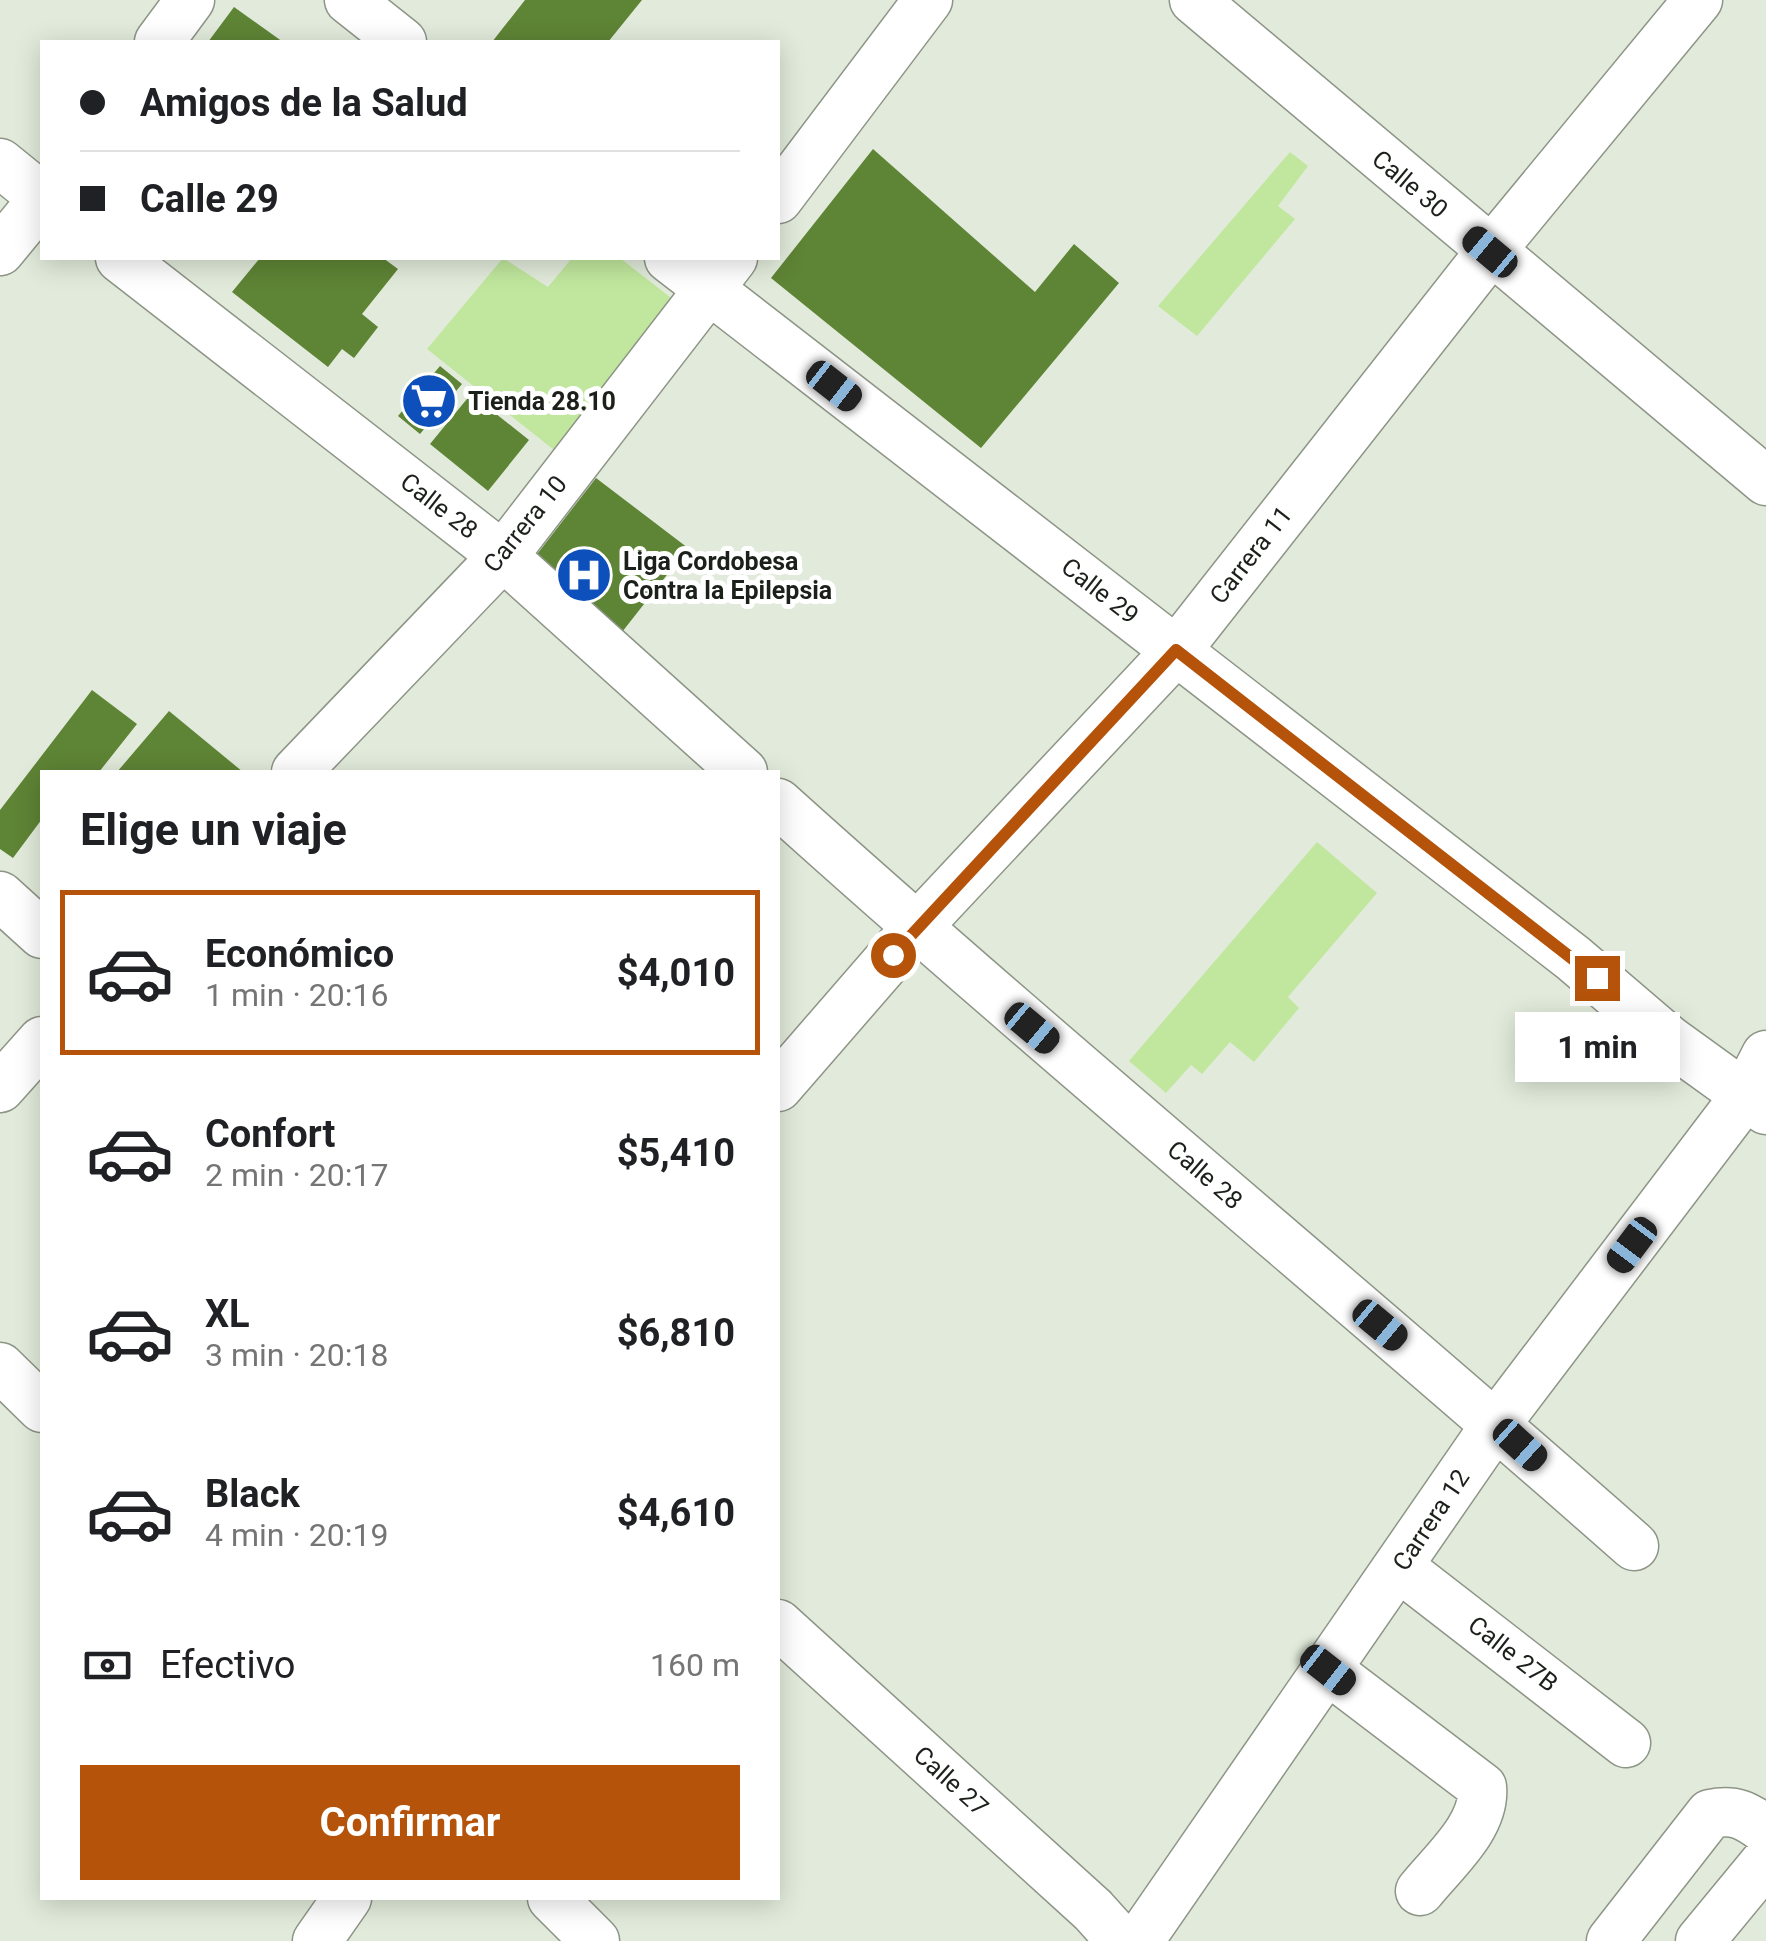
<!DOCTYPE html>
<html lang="es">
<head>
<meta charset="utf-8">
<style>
	:root { --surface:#fff; --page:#f2f2f2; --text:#202124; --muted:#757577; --line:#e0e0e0; --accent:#b45309 }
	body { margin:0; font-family:Roboto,sans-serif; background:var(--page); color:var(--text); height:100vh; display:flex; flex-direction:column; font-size:38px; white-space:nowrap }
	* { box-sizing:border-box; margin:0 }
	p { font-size:32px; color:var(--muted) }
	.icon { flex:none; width:55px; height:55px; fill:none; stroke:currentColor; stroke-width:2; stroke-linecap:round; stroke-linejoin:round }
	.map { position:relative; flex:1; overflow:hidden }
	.drawer { position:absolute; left:40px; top:770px; width:740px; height:1130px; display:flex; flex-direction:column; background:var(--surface); border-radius:0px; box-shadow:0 5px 25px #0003 }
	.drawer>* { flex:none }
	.guide { position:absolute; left:40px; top:40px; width:740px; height:220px; border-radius:0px; box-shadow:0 5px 25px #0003; display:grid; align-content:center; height:220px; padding:0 40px; background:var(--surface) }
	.end { position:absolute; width:45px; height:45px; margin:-22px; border:12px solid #b45309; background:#fff; box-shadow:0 0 0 5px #fff }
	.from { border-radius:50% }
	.bubble { position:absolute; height:70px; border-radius:0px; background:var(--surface); box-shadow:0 5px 25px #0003; font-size:32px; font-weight:700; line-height:70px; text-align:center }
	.car { position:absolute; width:30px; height:60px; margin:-30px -15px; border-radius:12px; box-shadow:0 0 8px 2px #0007; background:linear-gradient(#222 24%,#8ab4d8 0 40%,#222 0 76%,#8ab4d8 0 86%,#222 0) }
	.guide b { display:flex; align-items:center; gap:35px; height:95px; font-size:38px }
	.guide b+b { border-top:2px solid var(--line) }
	.guide i { width:25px; height:25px; background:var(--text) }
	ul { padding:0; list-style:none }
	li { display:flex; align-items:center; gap:30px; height:165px; margin:0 20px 15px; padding:0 20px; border:5px solid transparent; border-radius:0px }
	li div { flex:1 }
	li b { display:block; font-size:38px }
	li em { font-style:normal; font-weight:700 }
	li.active { border-color:var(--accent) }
	li>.icon { width:90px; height:90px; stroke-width:1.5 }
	h2 { padding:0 40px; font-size:45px; line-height:120px }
	.pay { display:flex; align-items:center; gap:25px; height:110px; padding:0 40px; font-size:38px }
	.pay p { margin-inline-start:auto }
	.button { display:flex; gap:20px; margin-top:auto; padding:20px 40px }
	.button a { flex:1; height:115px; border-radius:0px; background:var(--accent); color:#fff; font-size:40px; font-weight:700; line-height:115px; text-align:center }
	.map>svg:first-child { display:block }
	.green { fill:#c0e79d }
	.building { fill:#5e8435 }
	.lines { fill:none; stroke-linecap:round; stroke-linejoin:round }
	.minor-casing { stroke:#8d9586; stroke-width:51 }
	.minor { stroke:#fff; stroke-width:48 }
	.route { stroke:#b45309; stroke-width:12 }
	.labels { text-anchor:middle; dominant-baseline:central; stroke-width:10; stroke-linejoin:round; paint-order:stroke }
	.street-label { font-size:25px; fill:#1c201a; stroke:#fff }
	.poi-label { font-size:25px; font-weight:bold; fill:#1c201a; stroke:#fff; text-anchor:start }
</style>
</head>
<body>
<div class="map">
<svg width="1766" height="1941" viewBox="0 0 1766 1941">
	<rect width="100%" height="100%" fill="#e2ebdb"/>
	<path class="green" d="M1290 152 1308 166 1278 206 1295 219 1197 336 1158 306Z
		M503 258 548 287 572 258H620L675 301 554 450 427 349Z
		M1317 842 1377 893 1288 997 1299 1008 1254 1062 1230 1042 1202 1074 1191 1065 1166 1093 1129 1061Z"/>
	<path class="building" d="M525 0H642L608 42H492Z
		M234 7 283 42H208Z
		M873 149 1035 292 1074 244 1119 283 981 448 771 278Z
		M260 258H383L398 269 362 314 378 327 354 358 342 349 328 367 232 292Z
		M440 366 462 384 420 434 398 416Z
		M471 394 529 440 488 491 430 444Z
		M596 478 688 548 615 641 524 571Z
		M92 690 137 724 99 772H42V819L13 858 0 849V810Z
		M169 711 243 772H117Z"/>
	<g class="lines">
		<g class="minor-casing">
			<path id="minor" d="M349 0 402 42
				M1194 0 1766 481
				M159 42 190 0
				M0 163 42 197
				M778 199 928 0
				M0 251 42 200
				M120 258 503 556 743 772
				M669 258 1573 958 1669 1040 1766 1110
				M296 772 503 556 733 258
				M778 803C1059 1056 1351 1296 1634 1546
				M0 896 42 934
				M778 1087 916 928 1177 650 1490 252 1698 0
				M0 1088 42 1041
				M0 1367 42 1408
				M1399 1567 1626 1743
				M778 1624 1093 1910 1121 1941
				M1328 1670 1482 1787C1486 1826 1443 1862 1420 1891
				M552 1898 595 1941
				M317 1941 347 1898
				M1139 1941 1496 1424 1745 1096 1766 1055
				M1611 1941 1710 1814C1735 1809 1746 1815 1766 1830
				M1700 1941 1766 1861"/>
		</g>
		<use href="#minor" class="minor"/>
	</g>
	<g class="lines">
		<path class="route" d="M893 955 1176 650 1597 978"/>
	</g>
	<defs>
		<g id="supermarket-disc" transform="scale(2.875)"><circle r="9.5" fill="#0d50bb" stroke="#fff"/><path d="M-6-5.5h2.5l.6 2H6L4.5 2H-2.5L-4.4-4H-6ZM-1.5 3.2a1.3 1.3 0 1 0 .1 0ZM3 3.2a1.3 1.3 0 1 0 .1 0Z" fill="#fff"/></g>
		<g id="hospital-disc" transform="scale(2.875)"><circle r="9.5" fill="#0d50bb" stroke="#fff"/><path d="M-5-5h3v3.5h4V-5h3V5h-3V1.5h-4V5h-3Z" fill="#fff"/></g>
	</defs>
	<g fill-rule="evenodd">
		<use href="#supermarket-disc" x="429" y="401"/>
		<use href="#hospital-disc" x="584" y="575"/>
	</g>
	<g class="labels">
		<g class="street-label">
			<text transform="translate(1410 184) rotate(40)">Calle 30</text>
			<text transform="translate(439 506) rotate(38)">Calle 28</text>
			<text transform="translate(525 524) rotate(-51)">Carrera 10</text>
			<text transform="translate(1251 555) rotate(-52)">Carrera 11</text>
			<text transform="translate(1100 591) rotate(38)">Calle 29</text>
			<text transform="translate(1205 1175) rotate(41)">Calle 28</text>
			<text transform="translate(1431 1520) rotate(-56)">Carrera 12</text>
			<text transform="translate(1513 1654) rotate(38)">Calle 27B</text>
			<text transform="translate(951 1781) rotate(42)">Calle 27</text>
		</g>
		<g class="poi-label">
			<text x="468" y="401">Tienda 28.10</text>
			<text x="623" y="561">Liga Cordobesa<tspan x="623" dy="29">Contra la Epilepsia</tspan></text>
		</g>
	</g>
</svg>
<i class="end from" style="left:893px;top:955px"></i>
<i class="end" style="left:1597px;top:978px"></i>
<div class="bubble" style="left:1515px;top:1012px;width:165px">1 min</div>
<i class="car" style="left:1490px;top:252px;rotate:310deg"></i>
<i class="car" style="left:834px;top:386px;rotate:128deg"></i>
<i class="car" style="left:1032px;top:1028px;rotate:130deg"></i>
<i class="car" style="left:1632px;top:1245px;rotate:217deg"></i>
<i class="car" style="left:1380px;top:1325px;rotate:130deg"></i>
<i class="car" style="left:1520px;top:1445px;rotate:132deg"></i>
<i class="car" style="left:1328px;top:1670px;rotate:128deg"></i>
<div class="guide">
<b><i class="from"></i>Amigos de la Salud</b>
<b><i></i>Calle 29</b>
</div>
<section class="drawer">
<h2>Elige un viaje</h2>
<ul>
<li class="active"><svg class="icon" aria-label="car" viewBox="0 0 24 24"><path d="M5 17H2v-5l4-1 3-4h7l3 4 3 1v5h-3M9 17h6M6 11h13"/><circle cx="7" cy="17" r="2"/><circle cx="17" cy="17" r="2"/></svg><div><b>Económico</b><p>1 min · 20:16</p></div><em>$4,010</em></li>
<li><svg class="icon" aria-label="car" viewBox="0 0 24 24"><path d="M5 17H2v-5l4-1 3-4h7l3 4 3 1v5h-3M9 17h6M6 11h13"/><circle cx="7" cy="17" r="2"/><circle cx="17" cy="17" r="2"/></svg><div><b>Confort</b><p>2 min · 20:17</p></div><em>$5,410</em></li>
<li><svg class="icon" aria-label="car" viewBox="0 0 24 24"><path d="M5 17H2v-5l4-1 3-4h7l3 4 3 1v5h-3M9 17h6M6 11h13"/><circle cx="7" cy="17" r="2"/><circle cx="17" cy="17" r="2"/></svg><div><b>XL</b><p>3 min · 20:18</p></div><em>$6,810</em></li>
<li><svg class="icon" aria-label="car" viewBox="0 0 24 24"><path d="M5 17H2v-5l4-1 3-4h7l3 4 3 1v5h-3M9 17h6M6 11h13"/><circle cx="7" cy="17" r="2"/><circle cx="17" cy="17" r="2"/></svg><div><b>Black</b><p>4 min · 20:19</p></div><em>$4,610</em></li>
</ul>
<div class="pay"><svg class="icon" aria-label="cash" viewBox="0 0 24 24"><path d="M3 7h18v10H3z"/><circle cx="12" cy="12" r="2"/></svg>Efectivo<p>160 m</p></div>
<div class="button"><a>Confirmar</a></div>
</section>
</div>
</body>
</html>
